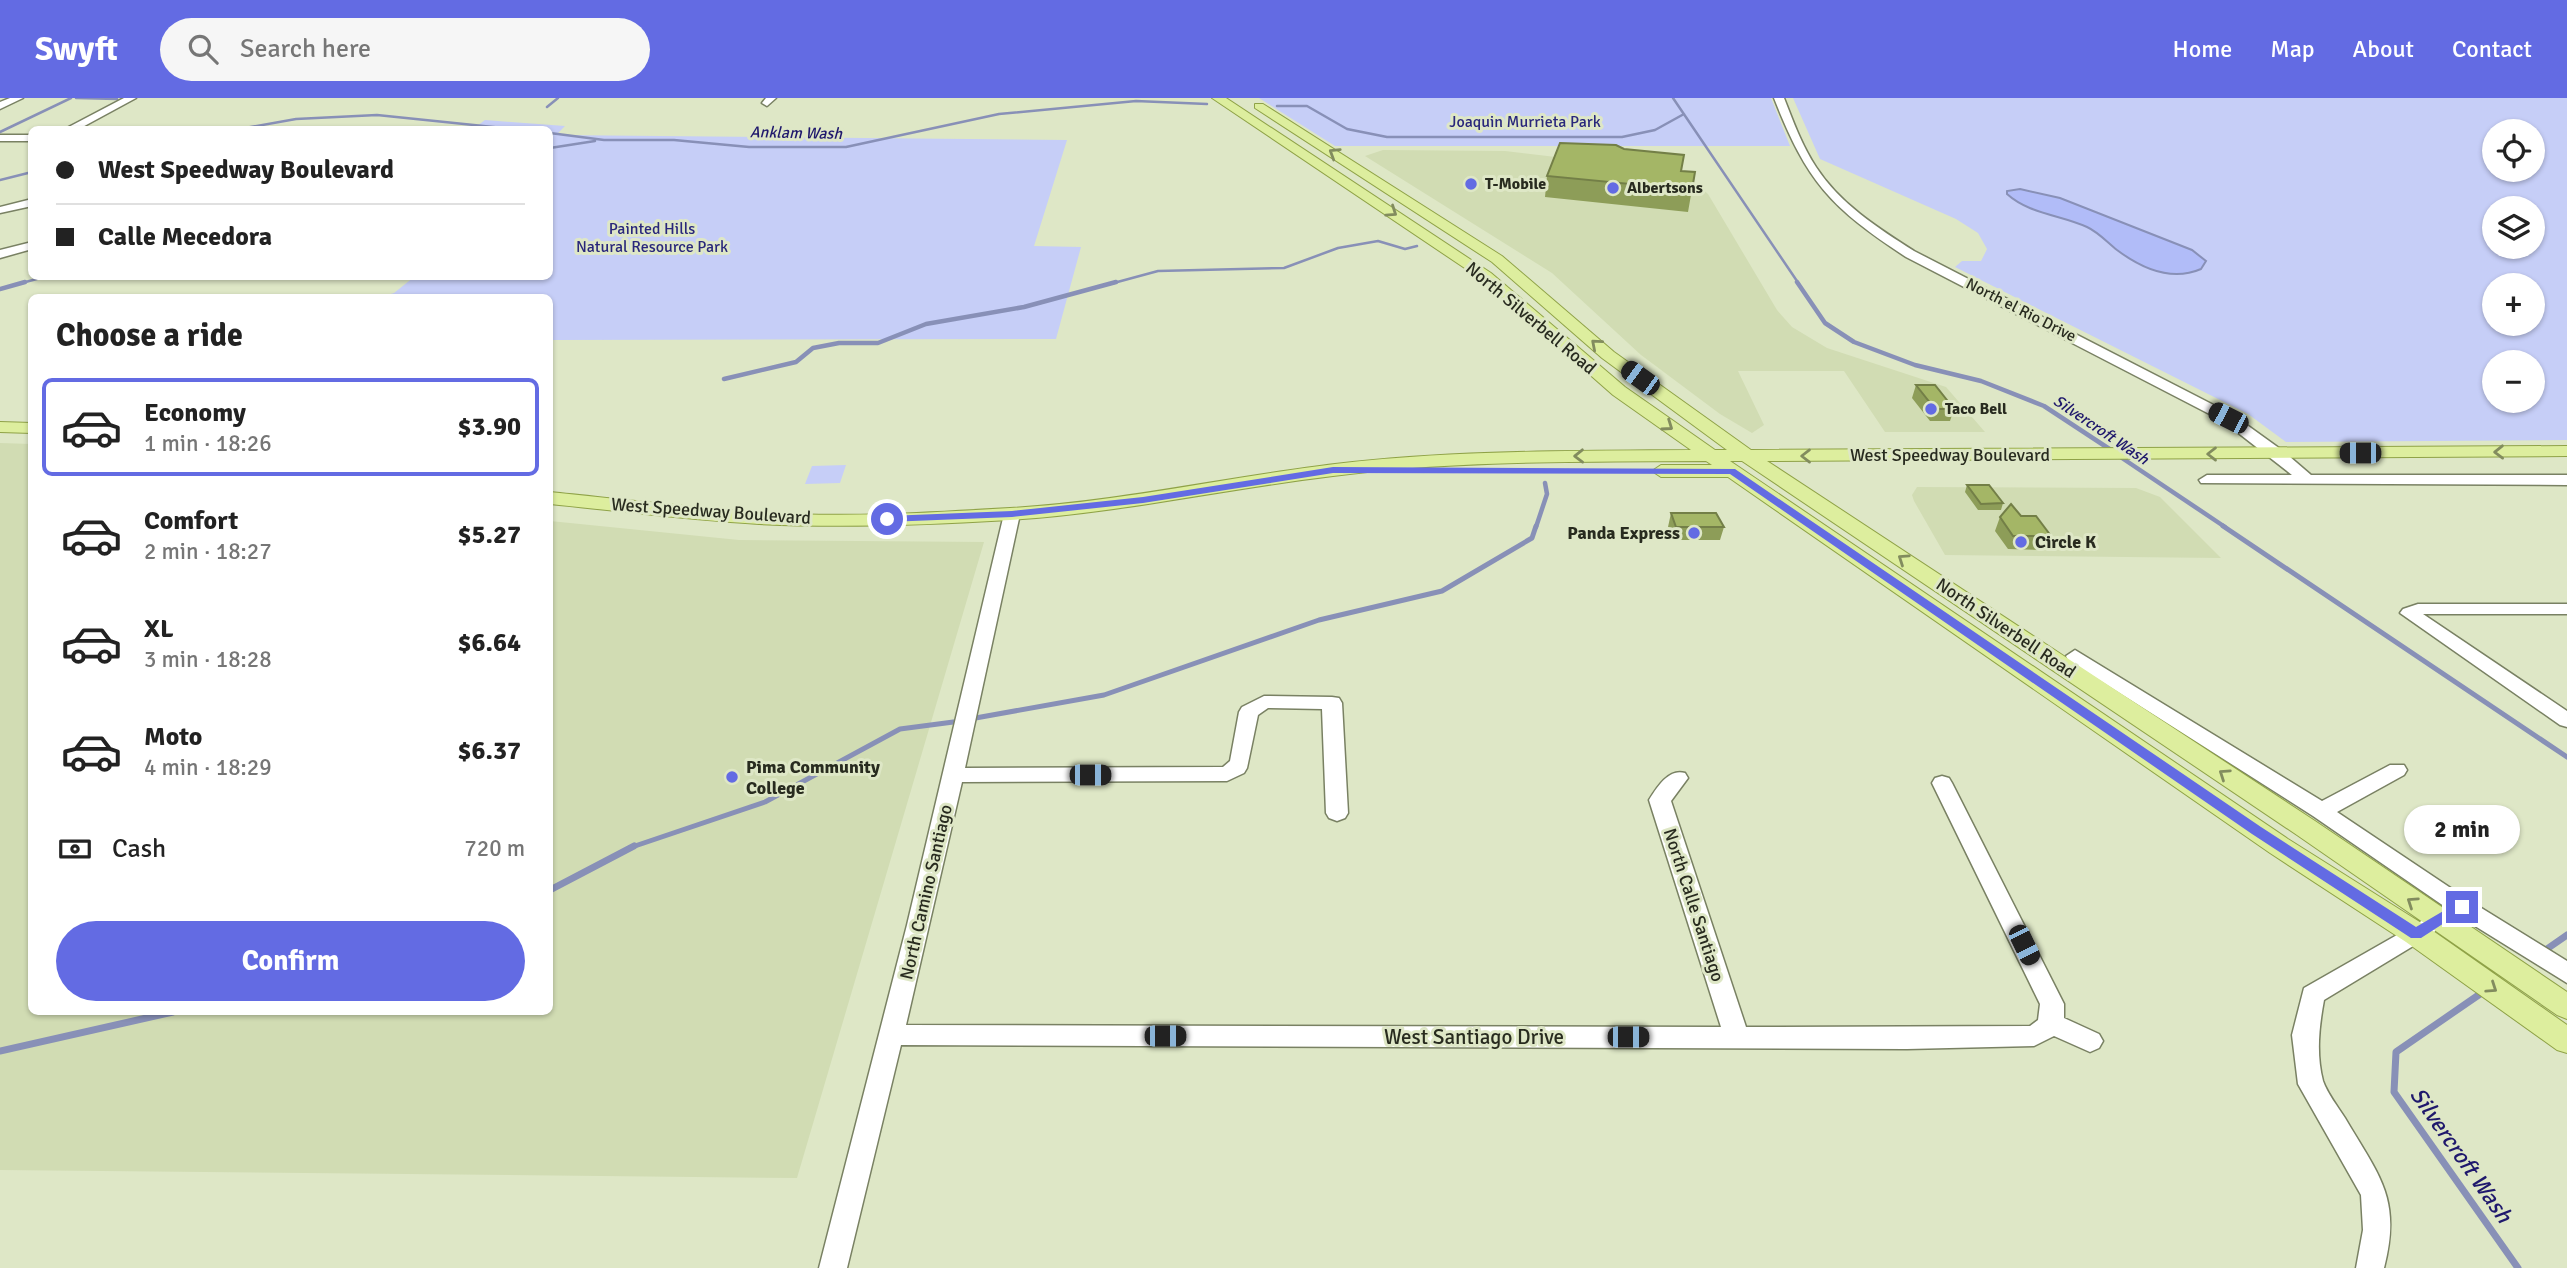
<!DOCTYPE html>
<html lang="en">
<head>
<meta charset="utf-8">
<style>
	:root { --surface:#fff; --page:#f6f6f6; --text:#222; --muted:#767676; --line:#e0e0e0; --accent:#636be3 }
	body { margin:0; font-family:Signika,sans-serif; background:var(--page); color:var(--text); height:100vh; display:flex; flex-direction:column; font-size:26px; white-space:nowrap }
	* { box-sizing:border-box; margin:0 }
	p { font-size:23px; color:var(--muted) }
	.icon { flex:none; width:38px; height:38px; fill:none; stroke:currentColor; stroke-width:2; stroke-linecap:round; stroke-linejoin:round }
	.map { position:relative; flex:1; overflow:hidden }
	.details { position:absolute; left:28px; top:196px; width:525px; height:721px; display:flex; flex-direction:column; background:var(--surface); border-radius:10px; box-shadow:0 2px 5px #0004 }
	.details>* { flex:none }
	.banner { position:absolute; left:28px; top:28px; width:525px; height:154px; border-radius:10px; box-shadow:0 2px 5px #0004; display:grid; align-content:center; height:154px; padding:0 28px; background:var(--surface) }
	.fabs { position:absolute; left:2482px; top:21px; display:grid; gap:14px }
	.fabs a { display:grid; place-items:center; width:63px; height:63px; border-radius:50%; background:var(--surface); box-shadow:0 2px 5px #0004; font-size:35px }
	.end { position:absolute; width:32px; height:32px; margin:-16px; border:9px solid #636be3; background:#fff; box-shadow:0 0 0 4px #fff }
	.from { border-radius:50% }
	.bubble { position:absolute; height:49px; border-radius:24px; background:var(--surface); box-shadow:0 2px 5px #0004; font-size:23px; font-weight:700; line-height:49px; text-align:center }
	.car { position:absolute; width:21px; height:42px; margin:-21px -10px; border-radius:9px; box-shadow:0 0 5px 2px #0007; background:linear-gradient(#222 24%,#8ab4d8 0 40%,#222 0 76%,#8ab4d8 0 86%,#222 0) }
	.banner b { display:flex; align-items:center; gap:24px; height:66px; font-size:26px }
	.banner b+b { border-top:2px solid var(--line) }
	.banner i { width:18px; height:18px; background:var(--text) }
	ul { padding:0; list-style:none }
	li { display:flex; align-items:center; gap:21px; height:98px; margin:0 14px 10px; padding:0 14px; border:4px solid transparent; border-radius:10px }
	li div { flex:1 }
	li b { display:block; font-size:26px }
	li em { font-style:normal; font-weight:700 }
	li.current { border-color:var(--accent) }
	li>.icon { width:63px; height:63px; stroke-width:1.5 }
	h2 { padding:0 28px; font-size:32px; line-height:84px }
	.pay { display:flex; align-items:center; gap:18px; height:77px; padding:0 28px; font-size:26px }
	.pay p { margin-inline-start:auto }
	.cta { display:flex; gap:14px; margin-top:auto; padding:14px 28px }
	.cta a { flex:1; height:80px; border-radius:42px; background:var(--accent); color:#fff; font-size:28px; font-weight:700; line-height:80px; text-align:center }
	header { display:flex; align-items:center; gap:42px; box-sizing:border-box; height:98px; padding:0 35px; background:var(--accent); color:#fff }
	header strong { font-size:33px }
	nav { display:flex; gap:38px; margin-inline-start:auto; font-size:24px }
	.search { width:490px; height:63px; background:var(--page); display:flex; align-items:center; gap:18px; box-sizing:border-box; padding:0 24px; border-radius:38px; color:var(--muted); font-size:26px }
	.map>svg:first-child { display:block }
	.built { fill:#d1dcb3 }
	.green { fill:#c6cef7; fill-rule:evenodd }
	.water { fill:#b1bcf8; stroke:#8890b7; stroke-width:2 }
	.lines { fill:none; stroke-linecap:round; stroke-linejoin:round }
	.stream-far3 { stroke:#8890b7; stroke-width:2.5 }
	.stream-far2 { stroke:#8890b7; stroke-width:4.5 }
	.stream-far1 { stroke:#8890b7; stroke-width:5 }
	.stream { stroke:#8890b7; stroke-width:7 }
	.minor-casing { stroke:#798163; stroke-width:3 }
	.major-casing { stroke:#8fa247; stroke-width:2 }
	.minor { fill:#fff; fill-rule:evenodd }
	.major { fill:#ddee9e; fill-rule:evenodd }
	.wall { fill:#8d9d58 }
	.building { fill:#a4b666; stroke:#737f47; stroke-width:2 }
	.oneway { stroke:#828c5e }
	.route { fill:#636be3 }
	.poi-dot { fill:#636be3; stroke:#dee7c6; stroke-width:2.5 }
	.labels { text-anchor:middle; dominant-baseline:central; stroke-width:6; stroke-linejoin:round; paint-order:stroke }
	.far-park-label { font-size:16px; fill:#29277b; stroke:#dee7c6 }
	.far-water-label { font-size:16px; font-style:italic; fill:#1f186c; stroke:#dee7c6 }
	.far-poi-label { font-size:16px; font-weight:bold; fill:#282b1f; stroke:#dee7c6; text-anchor:start }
	.far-street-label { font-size:16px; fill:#282b1f; stroke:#dee7c6 }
	.street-label { font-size:18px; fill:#282b1f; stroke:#dee7c6 }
	.poi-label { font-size:18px; font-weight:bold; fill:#282b1f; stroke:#dee7c6; text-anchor:start }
	.near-street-label { font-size:21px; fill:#282b1f; stroke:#dee7c6 }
	.near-water-label { font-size:23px; font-style:italic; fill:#1f186c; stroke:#dee7c6 }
</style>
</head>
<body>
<header>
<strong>Swyft</strong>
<div class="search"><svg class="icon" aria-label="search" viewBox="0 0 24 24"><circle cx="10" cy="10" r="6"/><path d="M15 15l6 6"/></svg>Search here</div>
<nav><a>Home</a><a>Map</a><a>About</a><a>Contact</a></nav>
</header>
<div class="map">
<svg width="2567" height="1170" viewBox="0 0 2567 1170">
	<rect width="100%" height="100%" fill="#dee7c6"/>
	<path class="built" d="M1383 52 1505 53 1682 74 1708 96 1777 212 1792 229 1827 250 1946 289 1985 334H1885L1844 273H1738L1764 327 1752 335 1720 316 1641 257 1552 175 1365 58Z
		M0 345 31 346 32 914H550V423L739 442 984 444 797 1080 0 1072Z
		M1917 389 2136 390 2160 399 2221 460 1945 457 1914 403 1912 397Z"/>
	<path class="green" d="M1259 0H1771L1790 48H1335Z
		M1793 0H2567V342L2286 344 2248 316 1955 169 1962 163H1981L1987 151 1978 135 1956 121 1820 61ZM2494 33H2532V72H2494ZM2494 110H2532V149H2494ZM2494 187H2532V226H2494ZM2494 264H2532V303H2494Z
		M485 22 565 28 556 37 1067 42 1034 148 1081 149 1056 241 550 242V200L381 199 394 195 414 179 550 178V32L473 31Z
		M846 367 840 385 805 386 812 368Z"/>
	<path class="water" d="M2020 91 2060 100 2192 152 2206 163 2201 171C2171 184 2141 170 2117 152 2107 144 2098 134 2087 129 2061 117 2029 116 2007 96V93Z"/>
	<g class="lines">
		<path class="stream-far3" d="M76 0 117 1
			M1673 0 1799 186
			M1277 8H1307L1347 31 1387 39H1622L1655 32 1684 16
			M547 9 558 0
			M234 32 296 21 377 17 523 32
			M0 34 71 0
			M550 35 604 42H674L749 49H846L999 16 1136 3 1207 6
			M550 50 595 43
			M0 82 32 74
			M18 186 48 178
			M1110 186 1158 173 1284 170 1338 150 1378 143 1405 151 1417 148"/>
		<path class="stream-far2" d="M1797 184 1825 225 1854 244 1915 267 1981 283 2044 308 2111 352
			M0 191 25 184
			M724 281 796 264 813 250 839 245H878L926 226 1024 209 1116 184
			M2119 358 2225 429
			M1536 429 1547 396 1545 385"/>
		<path class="stream-far1" d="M2223 428 2567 659
			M970 621 1104 597 1319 522 1442 493 1532 440 1536 428
			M629 750 765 704 900 631 961 623"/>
		<path class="stream" d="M550 792 634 748
			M2544 853 2567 837
			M2483 894 2396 954 2394 994 2518 1170
			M0 953 173 914"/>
		<g class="minor-casing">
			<path id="minor" d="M10 0H23L0 11V4Z
				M124 0H136L77 32H63Z
				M766 0H776L767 8 762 5Z
				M1774 0H1784C1793 23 1802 48 1816 69 1840 106 1878 130 1914 153L2233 317 2283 353 2311 377H2567V387L2201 385 2199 382 2207 377H2292L2223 323 1906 159C1830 109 1807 84 1774 0Z
				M0 37H32V43H0Z
				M32 101V108L0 115V109Z
				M32 144V151L0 160V152Z
				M1012 411 1020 416 965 670 1223 669 1230 663 1239 614 1242 609 1264 598 1332 599 1339 600 1342 605 1348 715 1345 720 1337 723 1329 720 1326 715 1322 611 1268 610 1258 617 1247 670 1244 675 1227 683 962 684 906 927 1721 929 1649 702C1657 689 1669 670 1685 675L1688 680 1671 703 1746 929 2030 928 2038 922 2040 906 1932 685 1935 680 1942 678 1949 680 1952 685 2064 906V920L2099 936 2103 943 2099 950 2090 954 2054 938 2034 948 1907 951 901 947 847 1170H819L907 827 1004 416Z
				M2418 506H2567V516H2423L2567 613V629L2560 627 2400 515 2403 511Z
				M2075 552 2322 703 2390 667H2404L2407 672 2404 677 2337 714 2470 803 2567 863V885L2454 815 2313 718 2068 562 2066 558Z
				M2425 821 2433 824 2437 830 2433 836 2324 902C2319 929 2316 956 2323 983 2327 995 2338 1009 2345 1020 2379 1078 2402 1100 2384 1170H2356L2363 1132 2361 1097 2298 986 2292 937 2304 890Z"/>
		</g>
		<g class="major-casing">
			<path id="major" d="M1212 0H1226L1491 175 1625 289 1715 352H1727L1602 260 1492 164 1255 10V6H1263L1502 158 1614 254 1751 352 2567 348V358L1767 363 2315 723 2567 894V921L2557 917 2297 737 1742 363H1730L2288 741 2426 828 2567 927V955L2557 952 2406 844 2270 755 1728 379H1661L1652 373 1661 367H1712L1706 363C1582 364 1457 362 1333 378 1225 391 1119 415 1010 422 927 427 842 430 759 426 689 422 619 413 550 406V394C619 401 687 409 756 414 840 420 926 415 1010 410 1119 404 1226 379 1335 366 1453 352 1572 353 1691 352L1613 297 1481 181Z
				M0 324 32 325V335L0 334Z"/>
		</g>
		<use href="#minor" class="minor"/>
		<use href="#major" class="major"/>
	</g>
	<path class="wall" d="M1624 51 1682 73 1695 74 1688 114 1545 99 1547 78Z
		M1916 287 1954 311 1950 323H1930L1912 300Z
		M1967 387 2003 405 2001 412H1978L1965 394Z
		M1671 415 1724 429 1720 442H1673L1668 429Z
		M2021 418 2051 438 2045 452 2008 451 1995 433 2000 419Z"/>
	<path class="building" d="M1560 45 1616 47 1624 51 1684 57 1681 73 1695 74 1692 92 1547 78Z
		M1916 287H1935L1954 311H1935Z
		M1967 387H1989L2003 405 1981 406Z
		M2011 406 2021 418H2036L2051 438H2013L2000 419Z
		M1671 415H1716L1724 429H1676Z"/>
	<defs><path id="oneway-chevron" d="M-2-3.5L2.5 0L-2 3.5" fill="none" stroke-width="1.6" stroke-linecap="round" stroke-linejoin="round" transform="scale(1.75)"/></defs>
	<g class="oneway">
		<use href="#oneway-chevron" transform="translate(1334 55) rotate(-148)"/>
		<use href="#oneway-chevron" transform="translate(1392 114) rotate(34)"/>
		<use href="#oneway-chevron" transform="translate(1596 246) rotate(-139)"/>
		<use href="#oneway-chevron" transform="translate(1668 328) rotate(35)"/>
		<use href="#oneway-chevron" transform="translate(2499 354) rotate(179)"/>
		<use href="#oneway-chevron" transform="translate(2212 356) rotate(180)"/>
		<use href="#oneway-chevron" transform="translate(1579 358) rotate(179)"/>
		<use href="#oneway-chevron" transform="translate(1806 358) rotate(180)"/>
		<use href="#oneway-chevron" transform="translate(1903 461) rotate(-146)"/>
		<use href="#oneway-chevron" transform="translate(2224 676) rotate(-146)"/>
		<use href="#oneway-chevron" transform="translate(2412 804) rotate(-146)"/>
		<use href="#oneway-chevron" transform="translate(2492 890) rotate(34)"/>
	</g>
	<path class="route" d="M1333 369 1735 371 2261 729 2416 829 2457 805 2462 803 2469 809 2421 840H2411L2252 736 1730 376 1333 375 1143 405 1012 419 887 424 882 421 887 418 1012 413 1143 399Z"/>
	<g class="poi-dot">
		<circle cx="1471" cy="86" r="7"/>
		<circle cx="1613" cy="90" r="7"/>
		<circle cx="1931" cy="311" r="7"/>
		<circle cx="1694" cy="435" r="7"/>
		<circle cx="2021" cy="444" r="7"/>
		<circle cx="732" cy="679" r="7"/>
	</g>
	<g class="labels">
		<g class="far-park-label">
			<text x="1525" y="24">Joaquin Murrieta Park</text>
			<text x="652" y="131">Painted Hills<tspan x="652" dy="18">Natural Resource Park</tspan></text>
		</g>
		<g class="far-water-label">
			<text transform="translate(796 35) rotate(1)">Anklam Wash</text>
			<text transform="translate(2101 332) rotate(34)">Silvercroft Wash</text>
		</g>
		<g class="far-poi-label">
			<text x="1485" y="86">T-Mobile</text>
			<text x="1627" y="90">Albertsons</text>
			<text x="1945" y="311">Taco Bell</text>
		</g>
		<g class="far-street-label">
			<text transform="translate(2021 212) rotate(27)">North el Rio Drive</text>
		</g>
		<g class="street-label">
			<text transform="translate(1531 220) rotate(40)">North Silverbell Road</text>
			<text x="1950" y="357">West Speedway Boulevard</text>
			<text transform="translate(711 413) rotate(4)">West Speedway Boulevard</text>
			<text transform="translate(2006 530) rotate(34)">North Silverbell Road</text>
			<text transform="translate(926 794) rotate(-77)">North Camino Santiago</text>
			<text transform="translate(1694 807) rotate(72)">North Calle Santiago</text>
		</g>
		<g class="poi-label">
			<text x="1680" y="435" text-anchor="end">Panda Express</text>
			<text x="2035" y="444">Circle K</text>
			<text x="746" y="669">Pima Community<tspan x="746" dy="21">College</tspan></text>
		</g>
		<g class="near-street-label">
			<text x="1474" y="939">West Santiago Drive</text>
		</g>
		<g class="near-water-label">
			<text transform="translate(2461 1057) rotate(55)">Silvercroft Wash</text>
		</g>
	</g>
</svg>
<div class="fabs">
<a><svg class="icon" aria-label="locate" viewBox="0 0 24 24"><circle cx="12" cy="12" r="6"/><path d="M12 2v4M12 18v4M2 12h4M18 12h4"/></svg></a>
<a><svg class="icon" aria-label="layers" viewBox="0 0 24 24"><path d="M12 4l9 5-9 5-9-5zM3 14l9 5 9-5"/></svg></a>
<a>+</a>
<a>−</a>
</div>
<i class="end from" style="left:887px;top:421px"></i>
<i class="end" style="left:2462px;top:809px"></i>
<div class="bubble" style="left:2404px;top:707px;width:116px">2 min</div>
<i class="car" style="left:1640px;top:280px;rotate:306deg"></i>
<i class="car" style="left:2228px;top:320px;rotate:297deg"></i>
<i class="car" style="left:2360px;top:355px;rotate:270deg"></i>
<i class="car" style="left:1090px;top:677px;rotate:90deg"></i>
<i class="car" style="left:2024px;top:847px;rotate:154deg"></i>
<i class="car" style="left:1165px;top:938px;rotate:90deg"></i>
<i class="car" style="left:1628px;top:939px;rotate:90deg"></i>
<div class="banner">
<b><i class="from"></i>West Speedway Boulevard</b>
<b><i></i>Calle Mecedora</b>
</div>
<section class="details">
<h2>Choose a ride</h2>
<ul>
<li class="current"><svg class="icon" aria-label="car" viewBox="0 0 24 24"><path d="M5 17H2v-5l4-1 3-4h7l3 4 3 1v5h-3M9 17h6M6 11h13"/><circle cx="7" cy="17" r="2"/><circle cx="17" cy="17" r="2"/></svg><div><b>Economy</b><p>1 min · 18:26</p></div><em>$3.90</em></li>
<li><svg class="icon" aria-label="car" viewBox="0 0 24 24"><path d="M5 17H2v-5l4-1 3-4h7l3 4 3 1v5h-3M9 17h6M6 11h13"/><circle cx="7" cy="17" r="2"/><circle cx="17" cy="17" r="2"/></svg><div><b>Comfort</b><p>2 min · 18:27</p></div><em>$5.27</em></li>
<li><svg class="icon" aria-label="car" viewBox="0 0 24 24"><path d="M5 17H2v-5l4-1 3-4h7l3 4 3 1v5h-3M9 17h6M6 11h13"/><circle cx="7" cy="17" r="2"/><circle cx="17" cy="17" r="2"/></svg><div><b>XL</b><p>3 min · 18:28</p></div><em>$6.64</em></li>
<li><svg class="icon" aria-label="car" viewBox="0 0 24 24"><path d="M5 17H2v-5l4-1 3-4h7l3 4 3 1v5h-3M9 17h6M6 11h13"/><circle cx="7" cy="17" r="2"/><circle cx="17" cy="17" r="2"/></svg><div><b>Moto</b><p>4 min · 18:29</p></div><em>$6.37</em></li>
</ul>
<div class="pay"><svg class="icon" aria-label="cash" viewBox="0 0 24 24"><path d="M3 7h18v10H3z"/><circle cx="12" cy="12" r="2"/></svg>Cash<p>720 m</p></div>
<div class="cta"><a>Confirm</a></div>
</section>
</div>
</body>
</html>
